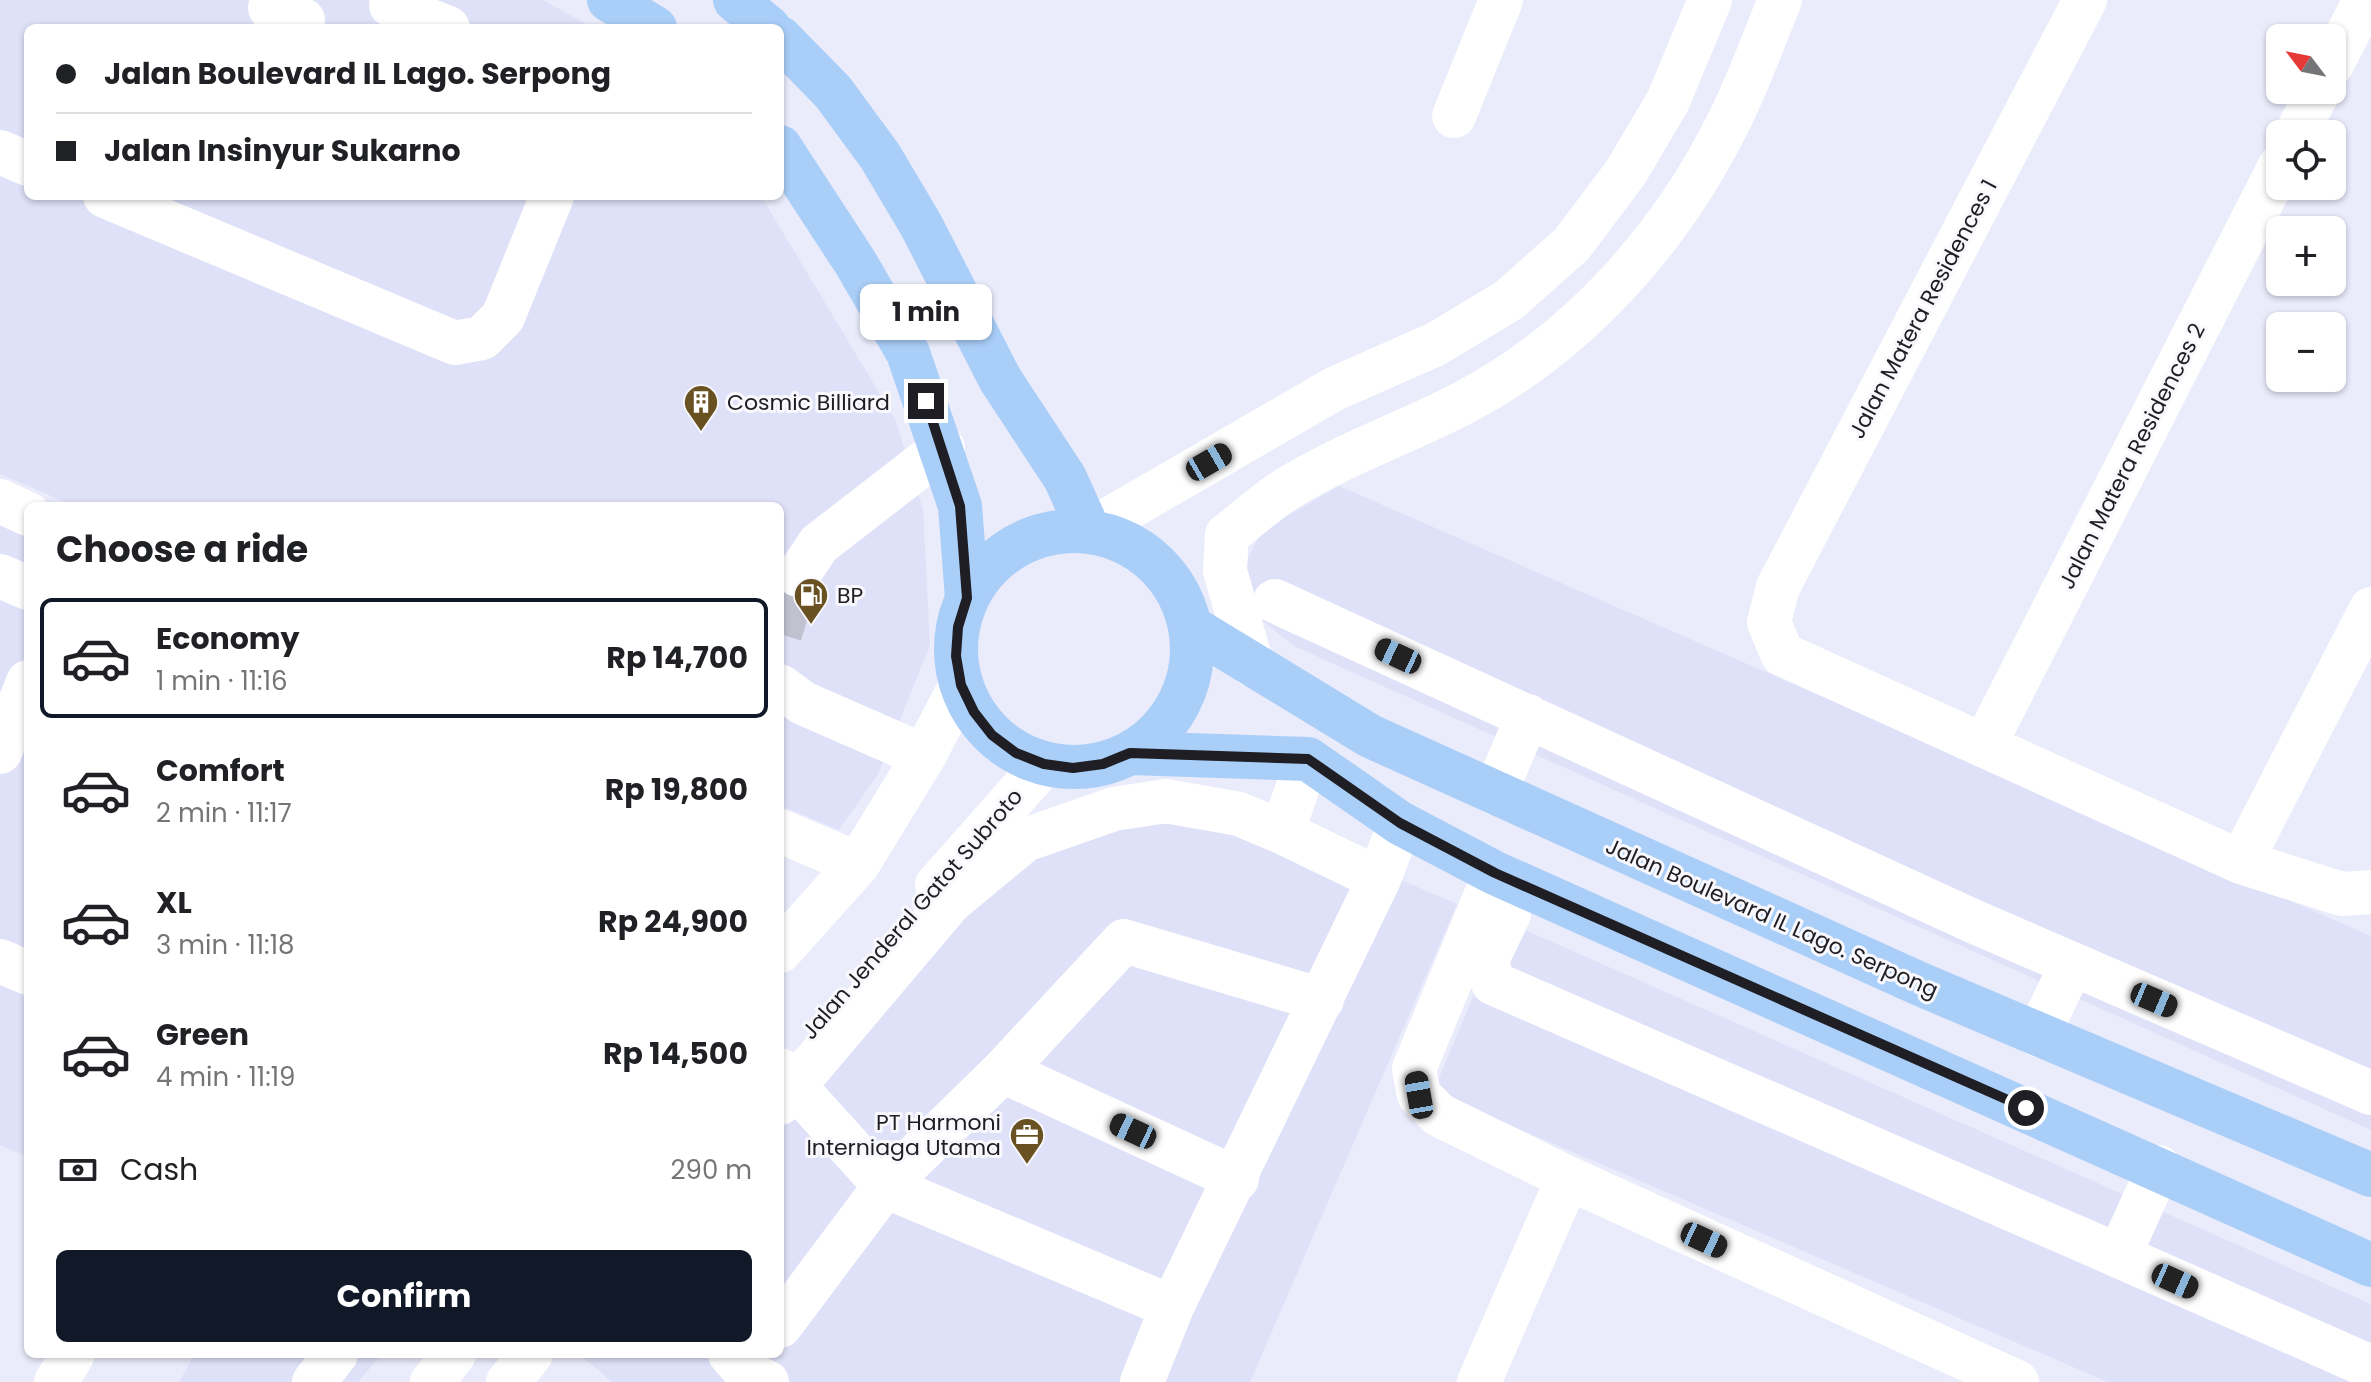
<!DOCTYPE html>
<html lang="en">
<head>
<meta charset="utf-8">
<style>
	:root { --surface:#fff; --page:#f2f2f2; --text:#202124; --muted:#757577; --line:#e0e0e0; --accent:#111827 }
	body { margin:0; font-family:Poppins,sans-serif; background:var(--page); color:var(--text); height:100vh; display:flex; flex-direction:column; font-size:30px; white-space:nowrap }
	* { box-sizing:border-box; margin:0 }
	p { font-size:26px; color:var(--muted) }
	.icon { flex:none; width:44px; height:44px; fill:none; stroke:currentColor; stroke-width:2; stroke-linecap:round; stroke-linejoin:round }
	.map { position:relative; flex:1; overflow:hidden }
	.drawer { position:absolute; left:24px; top:502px; width:760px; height:856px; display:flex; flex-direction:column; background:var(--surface); border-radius:12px; box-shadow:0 2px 6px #0004 }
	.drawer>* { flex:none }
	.banner { position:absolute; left:24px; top:24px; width:760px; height:176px; border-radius:12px; box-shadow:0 2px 6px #0004; display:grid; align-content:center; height:176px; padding:0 32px; background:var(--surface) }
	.needle { width:52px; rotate:302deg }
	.controls { position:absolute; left:2266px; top:24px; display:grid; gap:16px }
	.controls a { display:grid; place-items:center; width:80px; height:80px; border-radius:12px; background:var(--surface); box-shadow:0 2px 6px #0004; font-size:40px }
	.end { position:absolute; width:36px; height:36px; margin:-18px; border:10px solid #1e1e24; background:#fff; box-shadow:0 0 0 4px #fff }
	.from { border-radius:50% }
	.bubble { position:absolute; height:56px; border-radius:12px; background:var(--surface); box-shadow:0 2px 6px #0004; font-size:26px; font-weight:700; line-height:56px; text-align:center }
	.car { position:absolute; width:24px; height:48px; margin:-24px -12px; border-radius:10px; box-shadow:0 0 6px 2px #0007; background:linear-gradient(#222 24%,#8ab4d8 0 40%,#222 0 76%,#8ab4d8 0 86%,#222 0) }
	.banner b { display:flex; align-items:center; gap:28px; height:76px; font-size:30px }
	.banner b+b { border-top:2px solid var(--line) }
	.banner i { width:20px; height:20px; background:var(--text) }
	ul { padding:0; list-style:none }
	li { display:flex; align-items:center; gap:24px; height:120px; margin:0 16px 12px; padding:0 16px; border:4px solid transparent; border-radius:12px }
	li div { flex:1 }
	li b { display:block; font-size:30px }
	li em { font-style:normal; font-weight:700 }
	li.current { border-color:var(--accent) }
	li>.icon { width:72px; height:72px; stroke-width:1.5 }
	h2 { padding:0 32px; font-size:36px; line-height:96px }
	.pay { display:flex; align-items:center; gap:20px; height:88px; padding:0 32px; font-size:30px }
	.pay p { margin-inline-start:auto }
	.cta { display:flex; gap:16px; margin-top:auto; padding:16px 32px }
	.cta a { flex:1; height:92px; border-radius:12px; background:var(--accent); color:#fff; font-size:32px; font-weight:700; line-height:92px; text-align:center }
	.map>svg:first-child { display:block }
	.built { fill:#dfe1f8 }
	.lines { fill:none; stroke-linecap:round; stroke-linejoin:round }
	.minor-tunnel { stroke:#c1c2d0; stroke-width:44; stroke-dasharray:44 22; stroke-linecap:butt }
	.minor { stroke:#fff; stroke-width:44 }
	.major { stroke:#a9cef8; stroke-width:44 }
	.route { stroke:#1e1e24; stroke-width:10 }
	.labels { text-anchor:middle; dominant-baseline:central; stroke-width:6; stroke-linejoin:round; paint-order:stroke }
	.street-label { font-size:22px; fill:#1e1e24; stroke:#f9f9fd }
	.poi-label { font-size:22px; fill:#1e1e24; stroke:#f9f9fd; text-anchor:start }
</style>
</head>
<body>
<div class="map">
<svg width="2371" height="1382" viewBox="0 0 2371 1382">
	<rect width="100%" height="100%" fill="#eaebfb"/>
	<path class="built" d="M0 0H543L593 28H28V196H761L896 421 923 510 930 645 878 774 839 830 780 805V506H75L0 474Z
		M1339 486 2371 936V1130L1294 646 1252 612 1244 567 1261 531Z
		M0 521 28 533V1157L0 1145Z
		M1227 805 1457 904 1250 1382H612L579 1354H780V1094L979 859Z
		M1505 921 2371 1304V1382H2108L1433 1092Z
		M195 1354H382L358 1382H179Z"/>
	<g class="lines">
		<path class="minor-tunnel" d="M780 634 798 575"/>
		<path class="minor" d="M275 0 270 8 303 20 300 28
			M393 0 391 5 448 28
			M2085 0 1778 587 1769 622 1782 654 2241 862 2342 894 2371 892
			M2332 64 2365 0
			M1454 116 1501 0
			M2296 134 2319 90
			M0 152 28 164
			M105 196 455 343 482 338 503 317 552 196
			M0 501 28 514
			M1089 531 1334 389 1436 344 1509 300 1572 244 1626 172 1668 101 1710 0
			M798 575 819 544 943 448
			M0 576 28 588
			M1275 601 1975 922 2371 1093
			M1252 665 1225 571 1227 535C1248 519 1268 500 1290 487 1346 453 1408 432 1465 402 1579 342 1671 238 1728 123 1748 84 1763 41 1780 0
			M780 686 803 703 924 756
			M1984 746 2280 166
			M0 752 28 682
			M1495 793 1528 716
			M780 831 858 864
			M1282 832 1379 879
			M2241 862 2371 609
			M1495 873 1414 1069 1419 1095 1439 1115 1568 1178 2017 1382
			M937 885 1044 764
			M1509 914 1487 960 1493 983 2119 1256
			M780 951 858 864 924 756 961 685
			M0 961 28 973
			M2038 1035 2072 964
			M780 1070 885 1186 1172 1307
			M1003 1071 1124 941 1322 1000
			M780 1103 950 902 1025 840 1114 809 1166 801 1239 814 1282 832 1308 759
			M2159 1167 2119 1256 2371 1367
			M780 1326 885 1186 1003 1071 1237 1179
			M730 1354 746 1372 767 1382
			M56 1382 73 1354
			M314 1382 336 1354
			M432 1382 454 1354
			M508 1382 531 1354
			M1142 1382 1172 1307 1379 879 1400 823
			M1479 1382 1568 1178"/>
		<path class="major" d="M609 0 655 28
			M735 0 769 28
			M780 38 833 92 880 156 921 225 1000 379 1065 478 1089 531
			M780 147 855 262 908 353 960 506 967 598
			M956 649a118 118 0 1 1 236 0a118 118 0 1 1-236 0Z
			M1191 627 1370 736 1920 984 2371 1175
			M1130 753 1308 759 1400 823 1495 873 2371 1265"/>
	</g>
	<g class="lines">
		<path class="route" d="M926 401 960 506 967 598 958 627 956 656 961 685 974 712 992 735 1016 753 1044 764 1073 768 1103 764 1130 753 1308 759 1400 823 1495 873 2026 1108"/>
	</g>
	<defs>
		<g id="building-pin" transform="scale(1.8)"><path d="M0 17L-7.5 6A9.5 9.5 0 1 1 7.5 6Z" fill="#695122" stroke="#f9f9fd"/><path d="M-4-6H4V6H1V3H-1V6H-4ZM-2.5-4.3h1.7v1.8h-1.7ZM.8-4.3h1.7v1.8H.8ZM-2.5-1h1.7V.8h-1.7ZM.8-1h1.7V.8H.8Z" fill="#fff"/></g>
		<g id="fuel-pin" transform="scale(1.8)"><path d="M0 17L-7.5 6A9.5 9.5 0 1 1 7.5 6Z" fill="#695122" stroke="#f9f9fd"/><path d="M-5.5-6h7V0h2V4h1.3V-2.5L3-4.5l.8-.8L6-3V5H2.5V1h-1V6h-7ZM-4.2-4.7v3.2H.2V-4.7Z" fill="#fff"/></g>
		<g id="office-pin" transform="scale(1.8)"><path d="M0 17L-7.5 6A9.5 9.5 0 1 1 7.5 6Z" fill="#695122" stroke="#f9f9fd"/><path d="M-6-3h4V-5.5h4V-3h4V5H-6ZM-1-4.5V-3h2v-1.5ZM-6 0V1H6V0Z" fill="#fff"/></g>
	</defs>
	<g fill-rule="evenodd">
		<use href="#building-pin" x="701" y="402"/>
		<use href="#fuel-pin" x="811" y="595"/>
		<use href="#office-pin" x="1027" y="1135"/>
	</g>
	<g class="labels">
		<g class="street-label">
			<text transform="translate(1923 309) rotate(-62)">Jalan Matera Residences 1</text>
			<text transform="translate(2132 456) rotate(-63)">Jalan Matera Residences 2</text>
			<text transform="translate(912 914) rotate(-49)">Jalan Jenderal Gatot Subroto</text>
			<text transform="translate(1772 918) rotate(24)">Jalan Boulevard IL Lago. Serpong</text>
		</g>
		<g class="poi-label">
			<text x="727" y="402">Cosmic Billiard</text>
			<text x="837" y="595">BP</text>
			<text x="1001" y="1122" text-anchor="end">PT Harmoni<tspan x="1001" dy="25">Interniaga Utama</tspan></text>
		</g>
	</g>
</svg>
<div class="controls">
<a><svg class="needle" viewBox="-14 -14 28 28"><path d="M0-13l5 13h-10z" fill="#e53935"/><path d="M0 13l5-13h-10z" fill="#757577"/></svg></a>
<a><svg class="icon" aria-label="locate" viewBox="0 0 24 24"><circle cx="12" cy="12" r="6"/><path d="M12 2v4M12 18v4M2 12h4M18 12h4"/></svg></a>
<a>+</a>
<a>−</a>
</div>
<i class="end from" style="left:2026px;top:1108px"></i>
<i class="end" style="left:926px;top:401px"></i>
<div class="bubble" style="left:860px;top:284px;width:132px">1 min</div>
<i class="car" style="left:1209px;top:462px;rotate:60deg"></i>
<i class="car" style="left:1398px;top:656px;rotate:295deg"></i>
<i class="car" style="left:2154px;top:1000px;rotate:113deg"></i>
<i class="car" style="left:1419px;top:1095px;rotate:350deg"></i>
<i class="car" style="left:1133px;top:1131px;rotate:295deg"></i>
<i class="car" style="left:1704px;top:1240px;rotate:115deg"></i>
<i class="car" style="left:2175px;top:1281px;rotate:114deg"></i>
<div class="banner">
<b><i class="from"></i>Jalan Boulevard IL Lago. Serpong</b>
<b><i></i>Jalan Insinyur Sukarno</b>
</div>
<section class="drawer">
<h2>Choose a ride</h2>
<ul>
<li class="current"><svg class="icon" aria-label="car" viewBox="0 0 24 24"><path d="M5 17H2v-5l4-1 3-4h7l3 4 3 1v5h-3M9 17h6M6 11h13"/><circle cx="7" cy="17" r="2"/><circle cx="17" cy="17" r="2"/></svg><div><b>Economy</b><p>1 min · 11:16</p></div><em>Rp 14,700</em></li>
<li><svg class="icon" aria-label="car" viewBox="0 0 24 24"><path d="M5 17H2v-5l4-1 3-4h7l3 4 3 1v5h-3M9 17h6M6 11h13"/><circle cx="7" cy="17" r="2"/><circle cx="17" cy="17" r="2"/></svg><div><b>Comfort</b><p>2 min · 11:17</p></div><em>Rp 19,800</em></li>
<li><svg class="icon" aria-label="car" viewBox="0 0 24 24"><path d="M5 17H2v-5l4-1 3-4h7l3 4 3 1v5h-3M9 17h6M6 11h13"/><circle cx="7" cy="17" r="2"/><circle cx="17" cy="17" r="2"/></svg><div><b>XL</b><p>3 min · 11:18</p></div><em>Rp 24,900</em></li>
<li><svg class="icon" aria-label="car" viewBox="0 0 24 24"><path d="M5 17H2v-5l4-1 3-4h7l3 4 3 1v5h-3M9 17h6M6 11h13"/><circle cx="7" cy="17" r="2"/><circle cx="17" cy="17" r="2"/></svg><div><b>Green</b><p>4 min · 11:19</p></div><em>Rp 14,500</em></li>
</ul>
<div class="pay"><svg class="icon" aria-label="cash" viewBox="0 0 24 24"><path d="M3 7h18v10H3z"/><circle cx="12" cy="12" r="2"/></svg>Cash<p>290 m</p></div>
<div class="cta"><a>Confirm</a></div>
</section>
</div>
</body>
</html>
